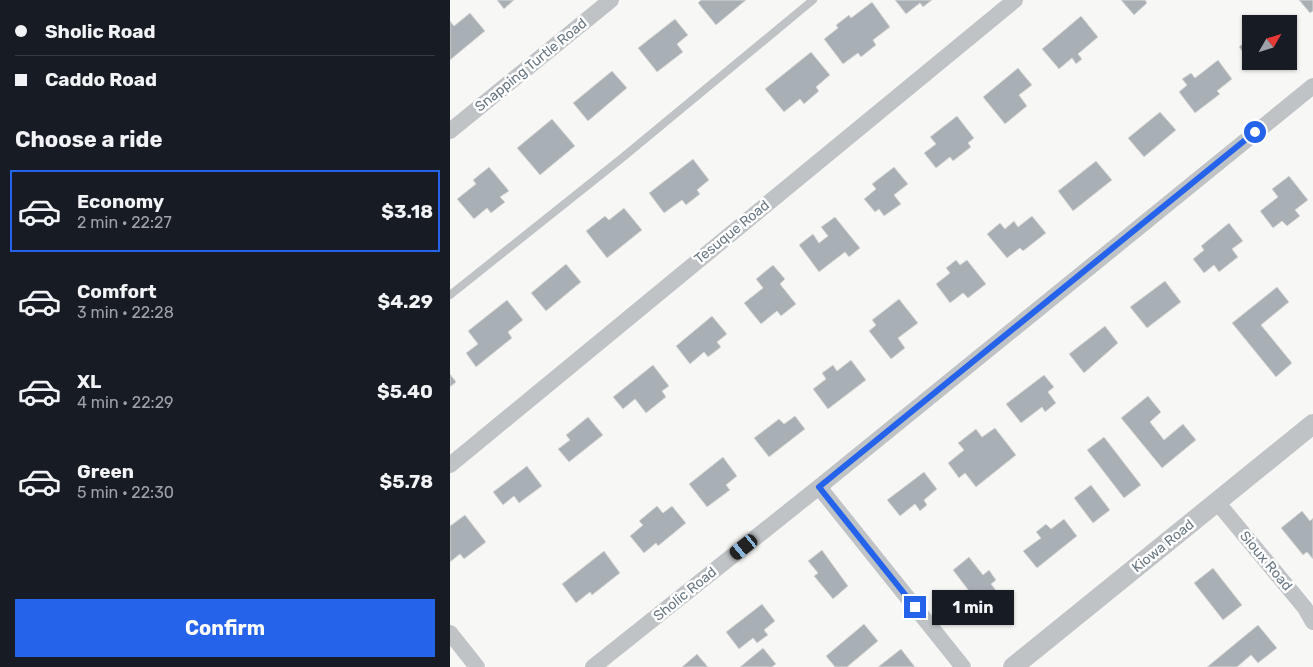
<!DOCTYPE html>
<html lang="en">
<head>
<meta charset="utf-8">
<style>
	:root { --surface:#171b24; --page:#20242c; --text:#f1f3f6; --muted:#9ea1a6; --line:#363941; --accent:#2563eb }
	body { margin:0; font-family:Rubik,sans-serif; background:var(--page); color:var(--text); height:100vh; display:flex; flex-direction:column; font-size:19px; white-space:nowrap }
	* { box-sizing:border-box; margin:0 }
	p { font-size:16px; color:var(--muted) }
	.icon { flex:none; width:28px; height:28px; fill:none; stroke:currentColor; stroke-width:2; stroke-linecap:round; stroke-linejoin:round }
	.map { position:relative; flex:1; overflow:hidden }
	.details { display:flex; flex-direction:column; background:var(--surface); width:450px }
	.details>* { flex:none }
	.guide { display:grid; align-content:center; height:110px; padding:0 15px; background:var(--surface) }
	.needle { width:32px; rotate:51deg }
	.tools { position:absolute; left:792px; top:15px; display:grid; gap:10px }
	.tools a { display:grid; place-items:center; width:55px; height:55px; border-radius:0px; background:var(--surface); box-shadow:0 1px 4px #0004; font-size:25px }
	.end { position:absolute; width:22px; height:22px; margin:-11px; border:6px solid #2563eb; background:#fff; box-shadow:0 0 0 2px #fff }
	.from { border-radius:50% }
	.bubble { position:absolute; height:35px; border-radius:0px; background:var(--surface); box-shadow:0 1px 4px #0004; font-size:16px; font-weight:700; line-height:35px; text-align:center }
	.car { position:absolute; width:15px; height:30px; margin:-15px -8px; border-radius:6px; box-shadow:0 0 4px 1px #0007; background:linear-gradient(#222 24%,#8ab4d8 0 40%,#222 0 76%,#8ab4d8 0 86%,#222 0) }
	.guide b { display:flex; align-items:center; gap:18px; height:48px; font-size:19px }
	.guide b+b { border-top:1px solid var(--line) }
	.guide i { width:12px; height:12px; background:var(--text) }
	ul { padding:0; list-style:none }
	li { display:flex; align-items:center; gap:15px; height:82px; margin:0 10px 8px; padding:0 5px; border:2px solid transparent; border-radius:0px }
	li div { flex:1 }
	li b { display:block; font-size:19px }
	li em { font-style:normal; font-weight:700 }
	li.selected { border-color:var(--accent) }
	li>.icon { width:45px; height:45px; stroke-width:1.5 }
	h2 { padding:0 15px; font-size:22px; line-height:60px }
	.button { display:flex; gap:10px; margin-top:auto; padding:10px 15px }
	.button a { flex:1; height:58px; border-radius:0px; background:var(--accent); color:#fff; font-size:20px; font-weight:700; line-height:58px; text-align:center }
	main { display:flex; flex:1; min-height:0 }
	.map>svg:first-child { display:block }
	.building { fill:#a9b0b5; stroke:#d9d9d7 }
	.lines { fill:none; stroke-linecap:round; stroke-linejoin:round }
	.service { stroke:#bfc3c6; stroke-width:8 }
	.minor { stroke:#bfc3c6; stroke-width:16 }
	.tertiary { stroke:#bfc3c6; stroke-width:20 }
	.route { stroke:#2563eb; stroke-width:6 }
	.labels { text-anchor:middle; dominant-baseline:central; stroke-width:5; stroke-linejoin:round; paint-order:stroke }
	.street-label { font-size:14px; fill:#697883; stroke:#fff }
</style>
</head>
<body>
<main>
<section class="details">
<div class="guide">
<b><i class="from"></i>Sholic Road</b>
<b><i></i>Caddo Road</b>
</div>
<h2>Choose a ride</h2>
<ul>
<li class="selected"><svg class="icon" aria-label="car" viewBox="0 0 24 24"><path d="M5 17H2v-5l4-1 3-4h7l3 4 3 1v5h-3M9 17h6M6 11h13"/><circle cx="7" cy="17" r="2"/><circle cx="17" cy="17" r="2"/></svg><div><b>Economy</b><p>2 min · 22:27</p></div><em>$3.18</em></li>
<li><svg class="icon" aria-label="car" viewBox="0 0 24 24"><path d="M5 17H2v-5l4-1 3-4h7l3 4 3 1v5h-3M9 17h6M6 11h13"/><circle cx="7" cy="17" r="2"/><circle cx="17" cy="17" r="2"/></svg><div><b>Comfort</b><p>3 min · 22:28</p></div><em>$4.29</em></li>
<li><svg class="icon" aria-label="car" viewBox="0 0 24 24"><path d="M5 17H2v-5l4-1 3-4h7l3 4 3 1v5h-3M9 17h6M6 11h13"/><circle cx="7" cy="17" r="2"/><circle cx="17" cy="17" r="2"/></svg><div><b>XL</b><p>4 min · 22:29</p></div><em>$5.40</em></li>
<li><svg class="icon" aria-label="car" viewBox="0 0 24 24"><path d="M5 17H2v-5l4-1 3-4h7l3 4 3 1v5h-3M9 17h6M6 11h13"/><circle cx="7" cy="17" r="2"/><circle cx="17" cy="17" r="2"/></svg><div><b>Green</b><p>5 min · 22:30</p></div><em>$5.78</em></li>
</ul>
<div class="button"><a>Confirm</a></div>
</section>
<div class="map">
<svg width="863" height="667" viewBox="0 0 863 667">
	<rect width="100%" height="100%" fill="#f7f7f5"/>
	<path class="building" d="M47 0H64L54 9Z
		M251 0H296L266 25 248 3Z
		M445 0H482L473 7 470 3 456 14Z
		M671 0H695L697 3 684 15Z
		M849 0H863V11L860 13Z
		M422 2 440 27 423 40 426 45 411 57 408 53 393 64 374 39 388 28 386 25 399 15 401 18Z
		M20 13 35 31 0 60V21L4 26Z
		M631 16 648 37 628 54 632 59 626 64 622 58 609 69 592 49Z
		M225 19 238 35 227 44 233 52 207 72 188 48Z
		M801 37V61H810L804 66 789 47Z
		M361 52 380 75 366 87 369 91 354 104 350 99 334 112 315 89Z
		M768 60 782 79 767 91 770 94 745 113 729 92 737 85 732 79 741 73 745 78Z
		M568 68 582 85 569 95 577 106 555 124 533 97Z
		M162 71 177 88 138 121 123 103Z
		M710 112 726 130 694 157 678 138Z
		M507 116 524 138 518 143 521 147 503 161 500 157 486 168 474 153 486 144 480 137Z
		M102 119 125 146 90 175 67 148Z
		M243 159 259 180 247 190 250 194 236 205 232 200 214 213 199 193Z
		M646 161 662 180 623 211 608 191Z
		M39 167 59 191 50 197 55 202 41 213 37 208 24 219 7 199 26 184 23 180Z
		M444 167 458 184 444 195 451 204 434 216 429 209 425 212 414 199 426 189 422 184Z
		M839 176 858 200 845 210 850 216 837 226 832 221 823 228 810 211 828 197 822 189Z
		M174 208 192 230 157 258 136 231 155 216 159 220Z
		M582 216 596 233 573 251 570 248 557 258 537 234 550 223 555 229 564 221 568 227Z
		M385 217 410 248 399 257 395 252 369 272 349 245 363 234 369 243 378 236 371 227Z
		M779 223 793 241 782 249 788 257 769 272 764 265 754 273 743 259 754 250 751 246Z
		M506 260 510 265 517 260 536 284 518 298 513 293 500 303 486 284 500 273 496 268Z
		M116 264 131 282 96 311 81 293Z
		M323 265 335 279 330 284 346 304 331 316 327 311 311 324 294 303 313 288 306 279Z
		M715 281 731 302 697 328 680 307Z
		M827 287 839 302 811 325 842 363 826 377 782 323Z
		M449 299 468 323 448 338 455 348 441 359 419 331 426 325 422 320Z
		M57 300 73 320 58 332 62 338 26 367 16 353 28 344 18 331Z
		M262 316 277 334 267 342 271 347 258 357 254 352 240 364 226 346Z
		M655 326 668 343 634 373 619 354Z
		M401 360 416 380 378 409 363 389 376 379 372 373 383 365 387 371Z
		M203 365 219 386 212 391 216 397 196 413 185 399 173 409 163 397Z
		M0 374 6 382 0 387Z
		M594 375 604 387 598 392 606 403 595 412 592 407 571 423 556 404Z
		M698 396 711 412 700 422 714 440 733 424 746 440 712 468 671 418Z
		M345 416 355 429 319 457 304 438 329 419 334 424Z
		M138 417 153 435 119 462 108 449 120 440 116 435Z
		M545 428 566 455 526 487 515 473 509 478 498 463 514 450 508 443 526 429 532 437Z
		M654 437 691 485 674 498 637 450Z
		M273 457 287 476 276 485 280 490 257 507 239 484Z
		M77 466 92 486 69 503 64 496 53 505 43 492Z
		M474 472 487 489 474 500 477 505 470 511 465 504 450 516 437 500Z
		M641 485 660 510 643 523 624 498Z
		M207 506 213 513 222 506 236 523 208 546 206 543 194 553 180 536 193 525 189 521Z
		M852 511 860 521 863 518V559L857 552 853 555 831 528Z
		M15 515 36 542 14 559 10 554 0 562V526Z
		M614 519 627 536 587 568 573 551 591 538 586 532 596 524 601 529Z
		M372 550 398 586 383 599 364 576 368 573 358 561Z
		M154 551 170 573 142 595 140 592 126 603 112 584Z
		M519 557 533 575 539 570 546 580 541 584 552 598 535 612 503 570Z
		M763 568 792 605 773 620 744 583Z
		M312 604 325 621 314 630 318 635 307 643 303 638 289 649 276 632Z
		M414 624 428 641 397 667H385L376 656Z
		M808 625 827 648 808 663 801 655 787 667H757Z
		M313 648 326 664 322 667H290Z
		M451 649 465 667H428Z
		M247 654 258 667H232Z"/>
	<g class="lines">
		<path class="service" d="M0 295 172 158 363 0"/>
		<path class="minor" d="M0 131 161 0
			M0 465 565 0
			M369 487 513 667
			M767 502 855 608 863 622
			M0 633 27 667
			M143 667 369 487 863 86"/>
		<path class="tertiary" d="M563 667 863 424"/>
	</g>
	<g class="lines">
		<path class="route" d="M465 607 369 487 805 132"/>
	</g>
	<g class="labels">
		<g class="street-label">
			<text transform="translate(81 65) rotate(-39)">Snapping Turtle Road</text>
			<text transform="translate(282 232) rotate(-39)">Tesuque Road</text>
			<text transform="translate(713 546) rotate(-39)">Kiowa Road</text>
			<text transform="translate(816 561) rotate(50)">Sioux Road</text>
			<text transform="translate(235 594) rotate(-39)">Sholic Road</text>
		</g>
	</g>
</svg>
<div class="tools">
<a><svg class="needle" viewBox="-14 -14 28 28"><path d="M0-13l5 13h-10z" fill="#e53935"/><path d="M0 13l5-13h-10z" fill="#9ea1a6"/></svg></a>
</div>
<i class="end from" style="left:805px;top:132px"></i>
<i class="end" style="left:465px;top:607px"></i>
<div class="bubble" style="left:482px;top:590px;width:82px">1 min</div>
<i class="car" style="left:294px;top:547px;rotate:231deg"></i>
</div>
</main>
</body>
</html>
